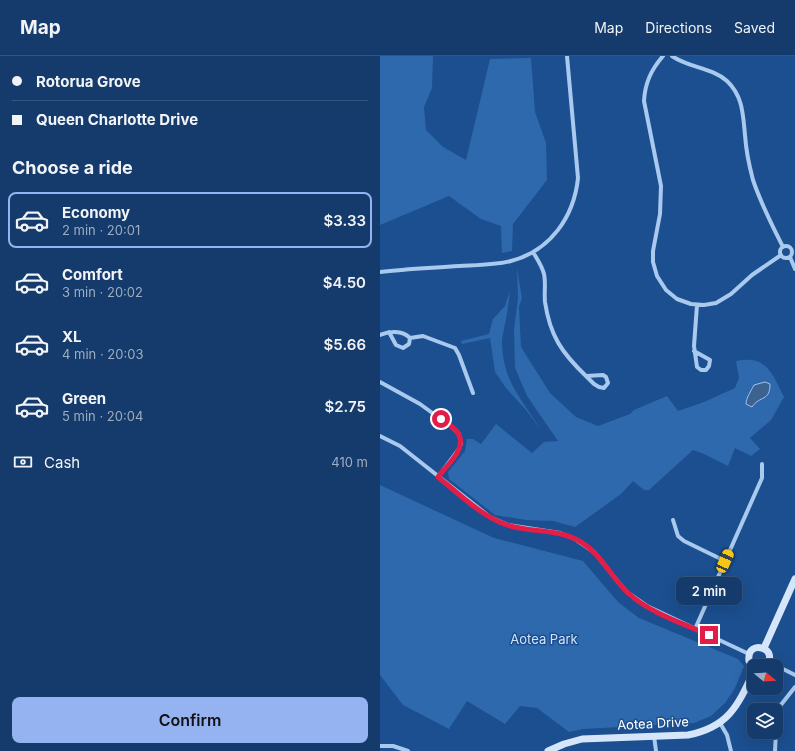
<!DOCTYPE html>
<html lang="en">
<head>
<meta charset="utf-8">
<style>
	:root { --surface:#143b6b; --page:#214673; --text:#f1f3f6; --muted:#9dadc1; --line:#33557e; --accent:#95b2f1 }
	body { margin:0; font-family:Inter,sans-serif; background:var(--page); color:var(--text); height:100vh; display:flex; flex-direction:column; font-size:15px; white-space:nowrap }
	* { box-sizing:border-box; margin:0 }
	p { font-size:13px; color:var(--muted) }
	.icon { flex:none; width:22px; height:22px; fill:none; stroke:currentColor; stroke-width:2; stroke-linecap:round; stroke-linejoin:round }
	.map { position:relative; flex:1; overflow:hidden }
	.drawer { display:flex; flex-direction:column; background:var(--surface); width:380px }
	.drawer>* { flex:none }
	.banner { display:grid; align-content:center; height:88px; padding:0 12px; background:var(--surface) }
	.needle { width:26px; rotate:108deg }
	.buttons { position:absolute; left:367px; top:603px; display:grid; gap:8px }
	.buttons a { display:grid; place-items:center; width:36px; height:36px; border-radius:8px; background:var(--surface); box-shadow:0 4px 16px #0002,0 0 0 1px var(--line); font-size:20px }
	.end { position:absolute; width:18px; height:18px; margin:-9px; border:5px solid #e11d48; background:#fff; box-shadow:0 0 0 2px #fff }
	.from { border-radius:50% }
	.bubble { position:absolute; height:28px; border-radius:8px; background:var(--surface); box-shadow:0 4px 16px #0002,0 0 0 1px var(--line); font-size:13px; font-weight:600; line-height:28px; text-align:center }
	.car { position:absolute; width:12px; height:24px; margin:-12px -6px; border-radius:5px; box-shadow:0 0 3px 1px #0007; background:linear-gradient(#f5c518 24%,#345 0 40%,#f5c518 0 76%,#345 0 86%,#f5c518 0) }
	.banner b { display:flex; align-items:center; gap:14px; height:38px; font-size:15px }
	.banner b+b { border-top:1px solid var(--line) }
	.banner i { width:10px; height:10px; background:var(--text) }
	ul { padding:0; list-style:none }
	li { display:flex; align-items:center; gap:12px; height:56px; margin:0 8px 6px; padding:0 4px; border:2px solid transparent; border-radius:8px }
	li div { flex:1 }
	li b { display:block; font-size:15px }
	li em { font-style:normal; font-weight:600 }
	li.active { border-color:var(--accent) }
	li>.icon { width:36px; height:36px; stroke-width:1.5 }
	h2 { padding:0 12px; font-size:18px; line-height:48px }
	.pay { display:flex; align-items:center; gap:10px; height:44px; padding:0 12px; font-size:15px }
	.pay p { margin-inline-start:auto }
	.button { display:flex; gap:8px; margin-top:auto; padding:8px 12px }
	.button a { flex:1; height:46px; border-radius:8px; background:var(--accent); color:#111; font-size:16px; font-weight:600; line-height:46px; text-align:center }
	header { display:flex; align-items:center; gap:24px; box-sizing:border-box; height:56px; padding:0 20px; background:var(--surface); border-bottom:1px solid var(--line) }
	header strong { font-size:19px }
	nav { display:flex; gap:22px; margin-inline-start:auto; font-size:14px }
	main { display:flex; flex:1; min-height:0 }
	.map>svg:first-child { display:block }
	.green { fill:#2e69ad }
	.water { fill:#3c6290; stroke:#9cc4f0 }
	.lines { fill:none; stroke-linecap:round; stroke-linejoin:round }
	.street { stroke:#a9c9ee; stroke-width:4 }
	.secondary { stroke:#d6e6fa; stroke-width:7 }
	.route { stroke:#e11d48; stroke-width:5 }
	.labels { text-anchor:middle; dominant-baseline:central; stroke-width:3; stroke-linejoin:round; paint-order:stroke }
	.park-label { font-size:13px; fill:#cfe3fa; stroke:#1b4f8f }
	.street-label { font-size:13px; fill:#fff; stroke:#1b4f8f }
</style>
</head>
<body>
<header>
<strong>Map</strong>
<nav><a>Map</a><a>Directions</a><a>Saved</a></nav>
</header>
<main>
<section class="drawer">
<div class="banner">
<b><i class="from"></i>Rotorua Grove</b>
<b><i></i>Queen Charlotte Drive</b>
</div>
<h2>Choose a ride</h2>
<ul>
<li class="active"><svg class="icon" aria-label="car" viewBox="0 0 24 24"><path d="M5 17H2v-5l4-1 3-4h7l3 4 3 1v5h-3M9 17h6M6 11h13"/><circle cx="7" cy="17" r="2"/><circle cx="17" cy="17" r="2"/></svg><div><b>Economy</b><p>2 min · 20:01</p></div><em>$3.33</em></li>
<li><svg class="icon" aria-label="car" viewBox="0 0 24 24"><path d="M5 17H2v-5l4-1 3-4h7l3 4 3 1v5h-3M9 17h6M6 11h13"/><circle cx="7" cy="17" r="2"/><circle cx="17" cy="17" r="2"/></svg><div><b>Comfort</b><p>3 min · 20:02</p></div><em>$4.50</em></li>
<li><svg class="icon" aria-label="car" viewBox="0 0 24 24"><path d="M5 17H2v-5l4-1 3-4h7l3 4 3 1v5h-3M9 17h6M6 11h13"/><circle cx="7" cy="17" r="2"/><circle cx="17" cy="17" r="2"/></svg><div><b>XL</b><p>4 min · 20:03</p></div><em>$5.66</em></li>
<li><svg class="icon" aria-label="car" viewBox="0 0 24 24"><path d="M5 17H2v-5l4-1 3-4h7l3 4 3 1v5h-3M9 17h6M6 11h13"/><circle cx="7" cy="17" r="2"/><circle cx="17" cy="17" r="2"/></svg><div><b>Green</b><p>5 min · 20:04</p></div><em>$2.75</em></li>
</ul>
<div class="pay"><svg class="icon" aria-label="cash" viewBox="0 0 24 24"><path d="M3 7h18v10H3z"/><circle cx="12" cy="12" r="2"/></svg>Cash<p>410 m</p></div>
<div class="button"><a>Confirm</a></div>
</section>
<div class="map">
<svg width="415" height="695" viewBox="0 0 415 695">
	<rect width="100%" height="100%" fill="#1b4f8f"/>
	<path class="green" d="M0 0H53L52 32 44 51 46 74 63 91 86 104 110 3 151 2 155 56 166 87 167 124 133 168 132 195 122 197 121 170 101 163 69 140 0 169Z
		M137 212 142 242 139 251 141 291 170 337 196 361 218 370 250 358 254 354 287 340 298 355 324 346 355 332 359 322 356 305C387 299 392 317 404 341L391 364 370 382 380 393 371 400 355 392 348 410 324 398 313 394 269 434H264L253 425 241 438 195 471 173 465 146 464 115 459 69 423 68 416 85 395 87 383H93L101 388 116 368 152 397 164 386 178 385 147 340 135 312 134 274 138 242Z
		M130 235C129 244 128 253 126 263 125 270 122 279 122 287 123 326 142 343 161 374L146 354 126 332 115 316 110 282 82 288 81 285 109 278 113 263 125 250Z
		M0 429 114 482 203 505 238 546 259 562 358 603 364 610 355 632 345 647 331 660 314 667 203 673 189 676 157 652 140 650 125 668 87 645 69 673 23 649 0 619Z"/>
	<path class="water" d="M385 326 390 328C390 346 380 339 372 351L366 348C366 342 371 335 374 329Z"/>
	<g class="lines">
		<path class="street" d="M283 0C271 14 265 27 264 45L281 130 280 158 273 195V206L277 220 286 234 297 243 311 248 324 249 336 247 351 238 372 219 401 199
			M292 0C309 12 331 11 347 25 363 40 363 59 365 79 366 94 369 109 373 124 381 148 392 169 403 191
			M400 196a6 6 0 1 1 12 0a6 6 0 1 1-12 0Z
			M153 196C157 203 162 210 164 218 166 227 164 237 165 246 170 280 182 297 206 320L223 319 226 321 228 327 224 332 219 331 214 328 206 320
			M410 201 415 213
			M0 216C26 213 53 212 79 210 97 209 115 209 131 205 170 195 194 161 198 122L187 0
			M0 279C9 275 22 274 30 282L29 288 23 292 16 289 9 276
			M30 282 43 280 75 292 79 299 93 337
			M314 295 330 304 329 310 326 314H321L317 311 314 290 317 249
			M0 326 40 348 73 372 79 378 81 387 79 393 58 421
			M0 380 20 390 110 461 128 469 180 477 195 483 214 496 239 527 248 537 267 550 369 598
			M293 464 298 480 304 485 345 505
			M315 573 382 422V408
			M389 606 415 619
			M396 663 400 650 415 631
			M340 667 347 679 351 695
			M274 680 276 695
			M0 690H13L28 695
			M395 695 396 676"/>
		<path class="secondary" d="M384 592 415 523
			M374 611 369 605C366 581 402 593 385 610
			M168 695 184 688 202 683 308 679C349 671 358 649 374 615"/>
	</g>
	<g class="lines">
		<path class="route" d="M61 363C66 367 74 371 78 377 88 392 66 410 58 421 79 438 101 460 127 469 152 477 178 472 201 486 221 498 231 521 248 537 270 557 302 567 329 579"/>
	</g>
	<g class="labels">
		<g class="park-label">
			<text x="164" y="583">Aotea Park</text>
		</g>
		<g class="street-label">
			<text transform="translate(273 667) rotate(-3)">Aotea Drive</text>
		</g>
	</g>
</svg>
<div class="buttons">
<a><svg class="needle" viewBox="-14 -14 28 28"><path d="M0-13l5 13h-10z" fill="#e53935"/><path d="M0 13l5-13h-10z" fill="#9dadc1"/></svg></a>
<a><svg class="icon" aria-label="layers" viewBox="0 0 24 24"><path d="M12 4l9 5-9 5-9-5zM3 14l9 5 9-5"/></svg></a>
</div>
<i class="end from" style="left:61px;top:363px"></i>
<i class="end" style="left:329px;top:579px"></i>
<div class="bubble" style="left:296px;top:521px;width:66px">2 min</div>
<i class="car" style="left:345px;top:505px;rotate:24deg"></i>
</div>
</main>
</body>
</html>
